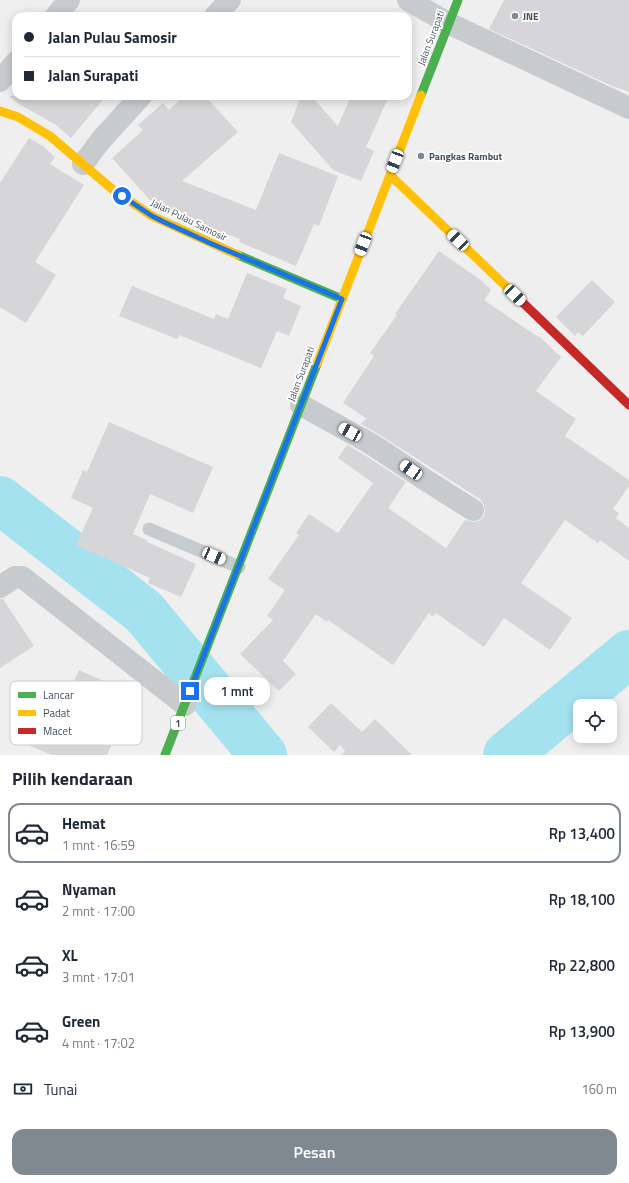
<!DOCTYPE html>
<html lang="id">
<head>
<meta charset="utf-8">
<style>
	:root { --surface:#fff; --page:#f2f2f3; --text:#1f2937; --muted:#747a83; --line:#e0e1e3; --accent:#818990 }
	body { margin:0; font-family:"Titillium Web",sans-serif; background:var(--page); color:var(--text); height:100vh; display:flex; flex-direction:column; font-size:15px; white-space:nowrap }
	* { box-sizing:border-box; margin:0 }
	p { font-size:13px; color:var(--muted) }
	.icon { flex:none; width:22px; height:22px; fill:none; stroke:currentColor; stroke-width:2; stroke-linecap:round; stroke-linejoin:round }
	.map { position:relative; height:755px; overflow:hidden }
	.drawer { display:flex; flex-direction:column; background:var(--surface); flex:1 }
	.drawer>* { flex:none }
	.guide { position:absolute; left:12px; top:12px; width:400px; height:88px; border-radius:12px; box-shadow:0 2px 10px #0003; display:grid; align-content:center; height:88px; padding:0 12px; background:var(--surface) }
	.controls { position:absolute; left:573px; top:699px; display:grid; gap:8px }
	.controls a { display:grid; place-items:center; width:44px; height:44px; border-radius:8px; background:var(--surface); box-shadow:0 2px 10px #0003; font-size:20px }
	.end { position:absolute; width:18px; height:18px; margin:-9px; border:5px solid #1a73e8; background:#fff; box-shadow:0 0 0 2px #fff }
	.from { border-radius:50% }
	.bubble { position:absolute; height:28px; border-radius:12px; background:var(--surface); box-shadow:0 2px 10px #0003; font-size:13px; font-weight:600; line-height:28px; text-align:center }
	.car { position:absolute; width:12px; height:24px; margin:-12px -6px; border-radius:5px; box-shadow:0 0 3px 1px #0007; background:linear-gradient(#fff 24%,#345 0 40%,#fff 0 76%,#345 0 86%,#fff 0) }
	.guide b { display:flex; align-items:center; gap:14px; height:38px; font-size:15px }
	.guide b+b { border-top:1px solid var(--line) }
	.guide i { width:10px; height:10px; background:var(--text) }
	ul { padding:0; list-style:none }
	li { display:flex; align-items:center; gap:12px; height:60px; margin:0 8px 6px; padding:0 4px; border:2px solid transparent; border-radius:12px }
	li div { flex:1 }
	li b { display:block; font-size:15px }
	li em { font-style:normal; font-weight:600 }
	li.selected { border-color:var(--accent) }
	li>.icon { width:36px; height:36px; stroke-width:1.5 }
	h2 { padding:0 12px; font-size:18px; line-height:48px }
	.pay { display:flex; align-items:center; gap:10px; height:44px; padding:0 12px; font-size:15px }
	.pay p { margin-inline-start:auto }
	.action { display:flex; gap:8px; margin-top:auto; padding:8px 12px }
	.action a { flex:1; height:46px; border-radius:12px; background:var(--accent); color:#fff; font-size:16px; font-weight:600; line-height:46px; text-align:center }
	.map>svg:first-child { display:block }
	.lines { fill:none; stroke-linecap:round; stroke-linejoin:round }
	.river { stroke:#a5e2f0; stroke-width:48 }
	.building { fill:#d6d6d8 }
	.lane { stroke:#c8cbce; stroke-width:13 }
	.street { stroke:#c8cbce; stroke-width:22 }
	.fast { stroke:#4caf50; stroke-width:9 }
	.slow { stroke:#ffc107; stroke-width:9 }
	.jam { stroke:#c62828; stroke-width:9 }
	.route { stroke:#1a73e8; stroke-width:5 }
	.poi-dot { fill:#818990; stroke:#fff; stroke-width:1.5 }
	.labels { text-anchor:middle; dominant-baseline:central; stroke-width:3.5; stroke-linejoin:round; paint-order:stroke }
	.shield { fill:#fff; stroke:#7d868e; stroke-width:1 }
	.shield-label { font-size:9px; font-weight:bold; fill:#45525d }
	.poi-label { font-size:10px; font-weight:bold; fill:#45525d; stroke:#fff; text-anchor:start }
	.street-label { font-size:10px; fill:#45525d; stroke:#fff }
	.key { fill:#fff; stroke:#c7cbce; stroke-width:1 }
	.key-label { font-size:11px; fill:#45525d }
</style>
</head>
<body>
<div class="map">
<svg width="629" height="755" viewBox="0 0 629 755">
	<rect width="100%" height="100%" fill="#f0efef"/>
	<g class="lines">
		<path class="river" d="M0 500 144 612 263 755
			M507 755 629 654"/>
	</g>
	<path class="building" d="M504 0H629V92L610 85 489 29Z
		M9 96H106L71 138 56 125 19 104Z
		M184 96H205L238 132 182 181 256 210 279 153 338 176 319 226 314 224 296 266 239 242 240 239 201 225 158 205 149 199 112 158 143 130 138 125 163 103 169 110Z
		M301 96H311L338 126 351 96H389L366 147 374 151 361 181 333 170 291 122Z
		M29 138 43 146 55 157 50 164 84 185 35 262 56 275 26 323 0 307V183Z
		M439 251 482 281 491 290 484 300 538 337 539 336 561 357 536 391 576 419 565 436 629 480V486L613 509 619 513 616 518 629 528V561L600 540 598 543 565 520 521 583 572 618 550 650 504 618 484 647 436 613 433 617 429 613 393 665 328 620 327 622 316 614 283 661 296 674 279 691 240 654 273 620 267 616 285 590 268 579 299 535 296 533 309 514 338 533 373 483 338 458 347 445 366 456 406 482 388 508 446 548 465 520 473 522 479 521 484 516 485 511 484 505 480 499 380 435 361 424 366 418 343 403 374 356 370 353 397 315 395 314Z
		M247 273 287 289 283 298 301 306 289 336 277 331 261 368 179 335 177 339 119 316 132 286 214 319 216 314 228 319Z
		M592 280 615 302 583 336 578 332 575 336 556 317Z
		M109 422 213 467 193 513 150 494 133 534 147 540V542L196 564 181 597 148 583 150 578 76 545 93 508 71 498 83 470 87 472Z
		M0 599H3L34 646 0 668Z
		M79 670 135 695 107 755H52L16 740 29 708 57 719Z
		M331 703 362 732 375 719 412 755H341L345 751 340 745 334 752 308 727Z"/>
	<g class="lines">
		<path class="lane" d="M149 529 239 567"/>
		<path class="street" d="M408 0 448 23 629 108
			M56 16 69 0
			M215 16 230 0
			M0 81 16 62
			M83 164 101 140 141 96
			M301 405 373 445 424 479 473 510
			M0 587 15 577H22L185 705"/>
		<path class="fast" d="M421 95 458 0
			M238 255 342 299
			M165 755 317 364"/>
		<path class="slow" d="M0 111 18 117 50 136 112 189 152 216 238 255
			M390 175 516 296
			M317 364 421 95"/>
		<path class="jam" d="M516 296 629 405"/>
	</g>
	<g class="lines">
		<path class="route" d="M122 196 152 216 164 222 212 244 342 299 190 691"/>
	</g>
	<g class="poi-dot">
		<circle cx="515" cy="16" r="4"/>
		<circle cx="421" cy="156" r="4"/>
	</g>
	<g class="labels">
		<rect class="shield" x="171" y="716" width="14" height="14" rx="3"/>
		<g class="shield-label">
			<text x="178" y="723">1</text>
		</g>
		<g class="poi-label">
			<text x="523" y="16">JNE</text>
			<text x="429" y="156">Pangkas Rambut</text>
		</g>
		<g class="street-label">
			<text transform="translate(431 38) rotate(-69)">Jalan Surapati</text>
			<text transform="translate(189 220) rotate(26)">Jalan Pulau Samosir</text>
			<text transform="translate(301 374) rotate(-69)">Jalan Surapati</text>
		</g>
	</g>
	<rect x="10" y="681" width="132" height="64" rx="6" class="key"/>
	<rect x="18" y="692" width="18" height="6" fill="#4caf50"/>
	<rect x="18" y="710" width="18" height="6" fill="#ffc107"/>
	<rect x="18" y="728" width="18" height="6" fill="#c62828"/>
	<g class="key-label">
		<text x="43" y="699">Lancar</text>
		<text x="43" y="717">Padat</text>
		<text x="43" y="735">Macet</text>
	</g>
</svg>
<div class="controls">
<a><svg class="icon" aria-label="locate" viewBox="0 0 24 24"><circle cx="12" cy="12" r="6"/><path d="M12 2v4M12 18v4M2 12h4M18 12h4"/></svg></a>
</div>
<i class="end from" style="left:122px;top:196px"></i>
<i class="end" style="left:190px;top:691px"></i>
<div class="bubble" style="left:204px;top:677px;width:66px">1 mnt</div>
<i class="car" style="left:395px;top:161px;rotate:201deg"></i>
<i class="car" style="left:458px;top:240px;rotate:314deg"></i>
<i class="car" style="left:363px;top:244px;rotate:201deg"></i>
<i class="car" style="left:515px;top:295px;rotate:134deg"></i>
<i class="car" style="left:350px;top:432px;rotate:299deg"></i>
<i class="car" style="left:411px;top:470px;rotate:304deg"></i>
<i class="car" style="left:214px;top:556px;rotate:113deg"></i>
<div class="guide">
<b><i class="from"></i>Jalan Pulau Samosir</b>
<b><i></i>Jalan Surapati</b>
</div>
</div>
<section class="drawer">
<h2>Pilih kendaraan</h2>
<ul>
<li class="selected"><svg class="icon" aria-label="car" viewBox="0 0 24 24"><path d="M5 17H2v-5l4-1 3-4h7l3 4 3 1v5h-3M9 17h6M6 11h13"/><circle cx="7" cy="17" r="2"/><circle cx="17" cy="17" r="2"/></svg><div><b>Hemat</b><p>1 mnt · 16:59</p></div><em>Rp 13,400</em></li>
<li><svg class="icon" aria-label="car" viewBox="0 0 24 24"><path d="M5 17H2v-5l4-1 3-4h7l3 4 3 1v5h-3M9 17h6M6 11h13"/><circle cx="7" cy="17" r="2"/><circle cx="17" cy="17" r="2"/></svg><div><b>Nyaman</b><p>2 mnt · 17:00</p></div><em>Rp 18,100</em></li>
<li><svg class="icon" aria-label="car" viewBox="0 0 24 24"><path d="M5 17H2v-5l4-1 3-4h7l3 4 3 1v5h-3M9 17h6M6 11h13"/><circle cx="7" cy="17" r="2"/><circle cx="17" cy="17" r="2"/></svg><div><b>XL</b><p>3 mnt · 17:01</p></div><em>Rp 22,800</em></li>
<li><svg class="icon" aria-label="car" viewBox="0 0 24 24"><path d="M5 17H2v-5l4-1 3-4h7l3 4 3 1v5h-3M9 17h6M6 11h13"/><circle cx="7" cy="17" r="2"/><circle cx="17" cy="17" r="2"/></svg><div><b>Green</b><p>4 mnt · 17:02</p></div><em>Rp 13,900</em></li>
</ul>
<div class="pay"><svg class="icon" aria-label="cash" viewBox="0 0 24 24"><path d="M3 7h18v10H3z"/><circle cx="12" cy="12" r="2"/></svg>Tunai<p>160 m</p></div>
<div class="action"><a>Pesan</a></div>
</section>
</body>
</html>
